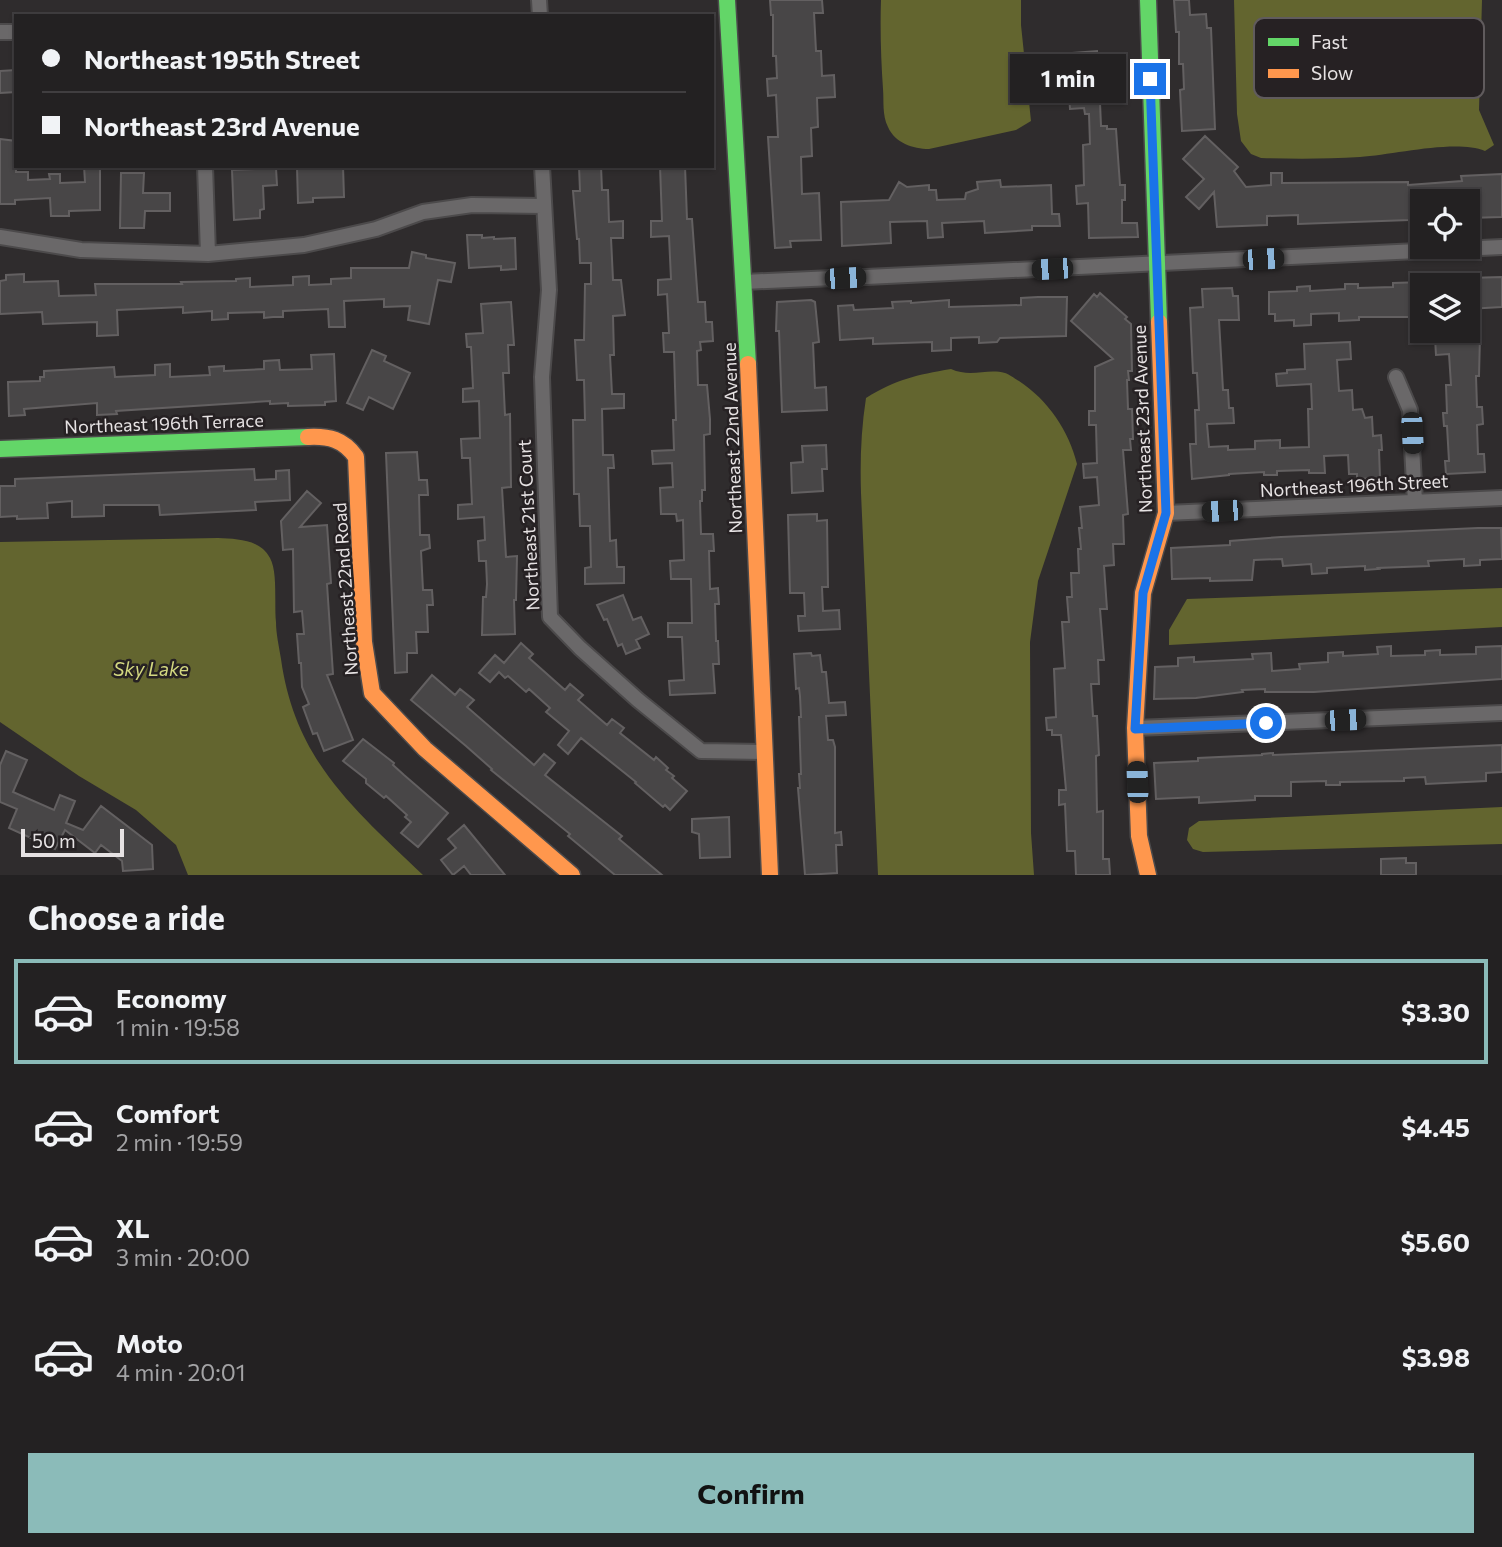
<!DOCTYPE html>
<html lang="en">
<head>
<meta charset="utf-8">
<style>
	:root { --surface:#232122; --page:#2f2e2f; --text:#f1f3f6; --muted:#a3a3a5; --line:#403e40; --accent:#8bbbb9 }
	body { margin:0; font-family:Commissioner,sans-serif; background:var(--page); color:var(--text); height:100vh; display:flex; flex-direction:column; font-size:26px; white-space:nowrap }
	* { box-sizing:border-box; margin:0 }
	p { font-size:23px; color:var(--muted) }
	.icon { flex:none; width:38px; height:38px; fill:none; stroke:currentColor; stroke-width:2; stroke-linecap:round; stroke-linejoin:round }
	.map { position:relative; height:875px; overflow:hidden }
	.side { display:flex; flex-direction:column; background:var(--surface); flex:1 }
	.side>* { flex:none }
	.banner { position:absolute; left:14px; top:14px; width:700px; height:154px; border-radius:0px; box-shadow:0 2px 5px #0004,0 0 0 2px var(--line); display:grid; align-content:center; height:154px; padding:0 28px; background:var(--surface) }
	.fabs { position:absolute; left:1410px; top:189px; display:grid; gap:14px }
	.fabs a { display:grid; place-items:center; width:70px; height:70px; border-radius:0px; background:var(--surface); box-shadow:0 2px 5px #0004,0 0 0 2px var(--line); font-size:35px }
	.scale { position:absolute; left:21px; bottom:18px; width:103px; box-sizing:border-box; padding-left:7px; border:4px solid #e6e2e3; border-top:0; font-size:19px; line-height:24px; white-space:nowrap; color:#e6e2e3; -webkit-text-stroke:5px #262123; paint-order:stroke }
	.end { position:absolute; width:32px; height:32px; margin:-16px; border:9px solid #1a73e8; background:#fff; box-shadow:0 0 0 4px #fff }
	.from { border-radius:50% }
	.bubble { position:absolute; height:49px; border-radius:0px; background:var(--surface); box-shadow:0 2px 5px #0004,0 0 0 2px var(--line); font-size:23px; font-weight:700; line-height:49px; text-align:center }
	.car { position:absolute; width:21px; height:42px; margin:-21px -10px; border-radius:9px; box-shadow:0 0 5px 2px #0007; background:linear-gradient(#222 24%,#8ab4d8 0 40%,#222 0 76%,#8ab4d8 0 86%,#222 0) }
	.banner b { display:flex; align-items:center; gap:24px; height:66px; font-size:26px }
	.banner b+b { border-top:2px solid var(--line) }
	.banner i { width:18px; height:18px; background:var(--text) }
	ul { padding:0; list-style:none }
	li { display:flex; align-items:center; gap:21px; height:105px; margin:0 14px 10px; padding:0 14px; border:4px solid transparent; border-radius:0px }
	li div { flex:1 }
	li b { display:block; font-size:26px }
	li em { font-style:normal; font-weight:700 }
	li.on { border-color:var(--accent) }
	li>.icon { width:63px; height:63px; stroke-width:1.5 }
	h2 { padding:0 28px; font-size:32px; line-height:84px }
	.button { display:flex; gap:14px; margin-top:auto; padding:14px 28px }
	.button a { flex:1; height:80px; border-radius:0px; background:var(--accent); color:#111; font-size:28px; font-weight:700; line-height:80px; text-align:center }
	.map>svg:first-child { display:block }
	.water { fill:#63652f }
	.building { fill:#484647; stroke:#636061; stroke-width:2 }
	.lines { fill:none; stroke-linecap:round; stroke-linejoin:round }
	.street-casing { stroke:#4c4a4b; stroke-width:18 }
	.fast-casing { stroke:#4c4a4b; stroke-width:19 }
	.slow-casing { stroke:#4c4a4b; stroke-width:19 }
	.street { stroke:#6a6869; stroke-width:14 }
	.fast { stroke:#63d668; stroke-width:16 }
	.slow { stroke:#ff974d; stroke-width:16 }
	.route { stroke:#1a73e8; stroke-width:9 }
	.labels { text-anchor:middle; dominant-baseline:central; stroke-width:5; stroke-linejoin:round; paint-order:stroke }
	.street-label { font-size:18px; fill:#e6e2e3; stroke:#262123 }
	.water-label { font-size:19px; font-style:italic; fill:#d3d880; stroke:#262123 }
	.key { fill:#262123; stroke:#605b5d; stroke-width:2 }
	.key-label { font-size:19px; fill:#e6e2e3 }
</style>
</head>
<body>
<div class="map">
<svg width="1502" height="875" viewBox="0 0 1502 875">
	<rect width="100%" height="100%" fill="#2f2c2d"/>
	<path class="water" d="M881 0H1021V25L1031 121 1016 130 929 149C913 149 895 143 888 127 882 115 884 101 883 89 881 59 880 30 881 0Z
		M1234 0H1482L1479 110 1494 145 1485 151C1455 139 1394 155 1360 157 1327 159 1294 159 1261 158L1251 154 1241 141 1237 114Z
		M951 369C971 378 987 368 1005 373 1009 374 1015 379 1019 381 1048 400 1069 431 1077 464L1038 581 1030 642 1031 833 1034 875H878L861 493C860 461 861 430 866 398 897 379 916 375 951 369Z
		M218 538C237 539 260 539 270 558 278 572 274 605 276 622 276 634 279 646 281 659 295 760 353 808 423 875H188L176 845 136 810 79 776 0 722V542Z
		M1502 588V627L1169 645V630L1187 599Z
		M1502 807V844L1203 852 1193 849 1187 840 1189 828 1199 821Z"/>
	<path class="building" d="M770 0H822L823 13H814L816 51H821L822 76 834 75 835 97 817 98 818 127 811 128 812 156 801 157 802 194 819 193 821 240 790 241 791 247 775 248 768 137H778L776 95 768 96 767 79 777 78 776 56H773V15H771Z
		M1174 0H1189L1190 15 1206 14 1207 28H1211L1215 129 1182 131 1180 90 1184 89 1183 64H1179V32H1176Z
		M1097 51V60H1102V65H1117V79H1099L1101 126H1107V129H1116L1120 185H1125V200H1122V223H1137L1138 237 1089 238 1088 203 1077 204 1076 186 1084 185 1083 145 1090 144 1089 114H1085L1084 108 1070 109 1069 94 1058 95 1057 87H1054L1053 60 1074 59 1073 53Z
		M16 70V92L0 93V71Z
		M1205 136 1238 167 1234 171 1246 187 1271 185V173H1282V183L1408 182V185L1462 181 1461 176 1502 174V217L1468 218V201H1423V218L1410 220 1298 224V215L1267 216V225L1217 227 1214 192 1199 209 1186 197 1204 179 1183 159Z
		M0 139 16 141V172H28V180L50 179 49 174H60V183L85 182 84 166H100V210L69 211V216H51L50 198 15 200V204H0Z
		M343 166 344 197 313 198V202L298 203 297 167Z
		M579 166H601L602 190H608L609 222 623 221V238H611L613 280H621L625 315 613 316 614 355H610L612 394H624V408L602 409 603 455H613L614 468H608L610 541 616 540 617 567H624V583L585 584V568L591 567 590 526H580L579 494H574L573 420H585L584 380H577L575 340H584L585 284H591V263H580L579 239H577L573 191H580Z
		M660 166H685L687 219H692L698 302H705L706 322H712L713 341 700 342 701 350 697 351 698 385H707L710 419V434L704 435 705 490H702V501H700L701 534H713L714 551H709L710 589 718 588 719 604H715L716 641H718L719 664H713L715 693 670 695 669 681 684 680 682 637H668V623H692L691 579H671L670 561 684 560 683 520 677 521 676 514H661L660 488 673 487 672 463 653 464 652 451 674 450 673 420H676L674 352H664L663 333H669L667 294 658 295V280L671 279 669 236 651 237V221H662Z
		M276 168 277 185 263 186 264 209 260 210V218L234 220 232 170Z
		M121 173H144L143 193H170V211H145L144 228H120Z
		M1000 180 1001 187 1051 185 1052 214H1059L1060 226H1032V230L985 233 984 221 942 223 943 237 928 238 927 221 890 222 891 243 842 246 841 202 889 200 899 182 907 187 929 185V190H936L937 200 965 199 966 193 978 189 977 182Z
		M467 235H482V238L494 237V239L515 238 516 269 501 270V266L469 268Z
		M412 252 426 255V258L455 263 451 282 438 280 429 324 408 320 410 306 384 307V299L344 301 345 327H329L328 309 283 311V317H273L264 318V312L228 313V319L212 320V311L183 313V307L117 310 118 335 97 336V322L43 324 42 312 0 314V281L6 280V275L24 274V282L58 281 59 296 96 295 95 284H182L181 282 236 281V279L250 278V287L293 285V277L309 276V285L331 284V279L351 278V268H409Z
		M1502 277V307L1468 309V278Z
		M1423 282V317H1359V320L1339 321V313L1311 314V325L1294 326V320L1275 321V314H1269V292L1297 291V287L1310 286V291L1345 289V284H1358V288L1393 287V283Z
		M1232 288 1233 296H1238L1239 320H1219L1223 390H1228L1229 408H1233L1234 423 1207 424 1209 447 1228 446V450L1255 449V441L1280 440V448L1309 447 1308 409H1312L1311 384 1277 386 1276 374 1287 373V370L1305 369 1304 344 1350 342 1351 359 1337 360 1339 391 1352 390 1353 410 1362 409 1365 418 1372 417 1373 436 1381 435 1382 450H1379L1380 478 1357 479V474H1349L1348 455 1324 456 1325 473H1309V470L1277 471V475H1264V472L1229 474V475L1192 479 1190 444H1196L1195 410H1199L1197 373H1193L1190 308 1203 307 1202 289Z
		M1100 293 1127 317 1125 319 1131 324 1132 371H1128L1129 380H1127L1128 409H1132L1133 439H1130L1131 450H1123L1128 514 1123 515 1124 544H1113L1114 565 1104 566 1107 609H1100L1104 660H1098L1099 684H1091L1093 716H1097L1099 755 1096 756 1097 812 1103 811V859H1109L1110 875H1076L1075 851H1067L1065 804 1059 805V790H1066L1061 735H1052V730H1047L1046 718 1056 717 1054 669 1065 668 1062 622H1069L1067 597H1072L1071 573H1079L1078 549H1081L1079 528H1082L1080 507 1099 505 1097 477 1084 478 1083 464 1097 463 1096 425H1089V411H1095V367L1113 359 1071 321 1094 294 1097 297Z
		M1038 297H1067L1066 336 1000 338 997 342 979 343V337L951 338V350L932 351V342L873 344V338L840 340 838 306 853 305 854 310 893 308 892 302 911 301V303L949 300V307L1021 305V298Z
		M811 300 815 302 819 342 813 343 815 388 826 387 827 410 782 412 779 331H776L777 302Z
		M511 302 514 345H508L509 373H503L505 415 510 414 511 487 502 488 506 557 517 556 516 600H514L515 634 482 635 483 597H486L487 584 486 561H479L478 541 485 540 484 517 458 519V505L472 504 470 458H462L461 439 480 438 479 401 463 402V389L473 388 471 347H467L466 334 483 333 481 304Z
		M1480 336 1479 376H1476L1477 407H1482L1483 424 1477 425 1478 454H1484L1485 472 1446 474 1445 461H1449L1447 426H1444L1443 413H1447L1446 385H1451L1449 354 1436 355 1435 338Z
		M372 350 386 356 384 361 410 373 393 409 369 397 363 410 347 403Z
		M334 354 336 401 325 402V405L288 406V403L270 404V401L116 411 117 414 97 415V403L24 409 25 415 9 416 8 382 40 381V377H44V371L114 367 115 377 155 375V365L170 364V377L210 375 209 367 224 366V371L264 369V361L279 360 280 370 312 369 311 355Z
		M826 445 827 469H822L823 491 792 493 791 463 803 462 802 446Z
		M417 452 419 480H427L428 495H419L420 535H429L430 548 421 551 423 590H432L433 605H427L428 632H416L417 653H407V672L395 673 386 453Z
		M254 469 255 480 276 479V471L289 470 290 500 255 502 256 510 160 515 159 505H104V516L72 517V501L47 503 48 518 17 519V516L0 517V486H15V479Z
		M307 491 321 503 300 527 327 525 331 583 327 584 333 674 327 675 353 740 324 751 317 733 313 734 303 707 309 704 302 687 301 663H299L297 634H304L302 611 294 612 293 549 283 550 281 521Z
		M817 514V521L827 520 828 587H822L823 611 839 610 840 629 799 631 798 616H805L804 593H790L788 515Z
		M1478 528H1501L1502 559 1480 560V565L1464 566V559L1428 561 1429 566 1378 568 1379 569 1365 570V566L1327 568V573L1312 574 1311 564 1283 566 1282 559 1254 560 1252 580 1210 581V578L1172 579 1171 548 1230 545V541L1281 537Z
		M623 595 633 620 641 617 649 634 636 640 640 648 626 654 622 644 618 646 607 619 604 620 597 605Z
		M521 643 533 654 529 658 565 690 570 684 583 695 578 700 607 725 612 719 624 728 620 733 654 760 656 757 668 768 666 770 674 776 672 778 687 791 670 810 665 805 663 807 635 783 636 782 581 738 568 754 558 745 569 731 546 712 550 708 529 689 526 692 508 676 505 678 499 672 490 682 479 673 495 655 504 663Z
		M1391 646V656L1425 655V651L1440 650V655L1476 654V647L1502 646V679L1314 692H1265V689L1242 690 1243 692 1196 698 1154 699 1155 667 1178 666V658L1194 657V662L1253 659 1252 654 1271 653 1272 671 1300 669 1299 664 1328 662V653L1343 652V656L1378 654 1377 647Z
		M811 653 812 656 820 655 822 672H826L829 703 845 702 846 715 826 716 828 740H833L835 747V833L841 832 842 845H836L837 873 805 875 798 788H800L799 774H801L799 717H801L800 696 799 688 796 689 794 654Z
		M432 675 455 695 460 689 474 700 467 707 534 765 544 754 555 763 545 775 622 836 619 839 662 875H615L568 836 570 834 491 770 492 769 466 746 411 700Z
		M363 739 394 763 393 765 404 775 448 813 418 847 401 833 411 822 405 817 407 815 386 796 384 798 366 783V779L343 761Z
		M1502 745V772L1486 773V781L1426 784 1425 777 1404 778V781L1340 782V785H1326V781L1291 782V796H1255V800L1199 803V797L1156 799 1154 763 1198 761V758L1262 755V754L1273 753V755Z
		M6 751 27 760 13 792 54 810 60 795 75 801 66 823 83 830 101 806 152 845 153 869 123 871 122 861 101 845 95 853 65 830 55 849 9 828 17 809 0 802V765Z
		M729 817 730 857 700 858 699 834 692 832V819Z
		M464 825 505 875H471L464 866 453 875 441 860 456 848 448 839Z
		M1406 858V863H1416V875H1381V859Z"/>
	<g class="lines">
		<g class="street-casing">
			<path id="street" d="M539 0 540 16
				M0 32H16
				M205 166 208 254
				M542 166 549 290 542 377 550 617 580 648 638 700 701 751 765 752
				M0 237 81 250 208 254 304 245 376 229 423 212 472 205 543 206
				M845 278 1502 247
				M744 282 833 278
				M1396 377 1410 410 1415 502
				M1166 513 1502 498
				M1135 728 1502 713"/>
		</g>
		<g class="fast-casing">
			<path id="fast" d="M727 0 748 364
				M1148 0 1159 322
				M0 449 308 437"/>
		</g>
		<g class="slow-casing">
			<path id="slow" d="M748 364 770 875
				M308 437C329 436 343 439 356 457L364 642 372 693 425 749 572 875
				M1148 875 1139 836 1135 728 1143 593 1166 513 1159 322"/>
		</g>
		<use href="#street" class="street"/>
		<use href="#fast" class="fast"/>
		<use href="#slow" class="slow"/>
	</g>
	<g class="lines">
		<path class="route" d="M1150 79 1166 513 1143 593 1135 729 1266 723"/>
	</g>
	<g class="labels">
		<g class="street-label">
			<text transform="translate(1142 419) rotate(-92)">Northeast 23rd Avenue</text>
			<text transform="translate(164 423) rotate(-2)">Northeast 196th Terrace</text>
			<text transform="translate(732 438) rotate(-92)">Northeast 22nd Avenue</text>
			<text transform="translate(1354 485) rotate(-3)">Northeast 196th Street</text>
			<text transform="translate(528 525) rotate(-93)">Northeast 21st Court</text>
			<text transform="translate(345 589) rotate(-94)">Northeast 22nd Road</text>
		</g>
		<g class="water-label">
			<text x="151" y="668">Sky Lake</text>
		</g>
	</g>
	<rect x="1254" y="18" width="230" height="80" rx="10" class="key"/>
	<rect x="1268" y="38" width="31" height="8" fill="#63d668"/>
	<rect x="1268" y="69" width="31" height="9" fill="#ff974d"/>
	<g class="key-label">
		<text x="1311" y="49">Fast</text>
		<text x="1311" y="80">Slow</text>
	</g>
</svg>
<div class="fabs">
<a><svg class="icon" aria-label="locate" viewBox="0 0 24 24"><circle cx="12" cy="12" r="6"/><path d="M12 2v4M12 18v4M2 12h4M18 12h4"/></svg></a>
<a><svg class="icon" aria-label="layers" viewBox="0 0 24 24"><path d="M12 4l9 5-9 5-9-5zM3 14l9 5 9-5"/></svg></a>
</div>
<div class="scale">50 m</div>
<i class="end from" style="left:1266px;top:723px"></i>
<i class="end" style="left:1150px;top:79px"></i>
<div class="bubble" style="left:1010px;top:54px;width:116px">1 min</div>
<i class="car" style="left:1263px;top:259px;rotate:87deg"></i>
<i class="car" style="left:1052px;top:269px;rotate:267deg"></i>
<i class="car" style="left:845px;top:278px;rotate:87deg"></i>
<i class="car" style="left:1412px;top:433px;rotate:177deg"></i>
<i class="car" style="left:1222px;top:511px;rotate:267deg"></i>
<i class="car" style="left:1345px;top:720px;rotate:88deg"></i>
<i class="car" style="left:1137px;top:782px;rotate:358deg"></i>
<div class="banner">
<b><i class="from"></i>Northeast 195th Street</b>
<b><i></i>Northeast 23rd Avenue</b>
</div>
</div>
<section class="side">
<h2>Choose a ride</h2>
<ul>
<li class="on"><svg class="icon" aria-label="car" viewBox="0 0 24 24"><path d="M5 17H2v-5l4-1 3-4h7l3 4 3 1v5h-3M9 17h6M6 11h13"/><circle cx="7" cy="17" r="2"/><circle cx="17" cy="17" r="2"/></svg><div><b>Economy</b><p>1 min · 19:58</p></div><em>$3.30</em></li>
<li><svg class="icon" aria-label="car" viewBox="0 0 24 24"><path d="M5 17H2v-5l4-1 3-4h7l3 4 3 1v5h-3M9 17h6M6 11h13"/><circle cx="7" cy="17" r="2"/><circle cx="17" cy="17" r="2"/></svg><div><b>Comfort</b><p>2 min · 19:59</p></div><em>$4.45</em></li>
<li><svg class="icon" aria-label="car" viewBox="0 0 24 24"><path d="M5 17H2v-5l4-1 3-4h7l3 4 3 1v5h-3M9 17h6M6 11h13"/><circle cx="7" cy="17" r="2"/><circle cx="17" cy="17" r="2"/></svg><div><b>XL</b><p>3 min · 20:00</p></div><em>$5.60</em></li>
<li><svg class="icon" aria-label="car" viewBox="0 0 24 24"><path d="M5 17H2v-5l4-1 3-4h7l3 4 3 1v5h-3M9 17h6M6 11h13"/><circle cx="7" cy="17" r="2"/><circle cx="17" cy="17" r="2"/></svg><div><b>Moto</b><p>4 min · 20:01</p></div><em>$3.98</em></li>
</ul>
<div class="button"><a>Confirm</a></div>
</section>
</body>
</html>
